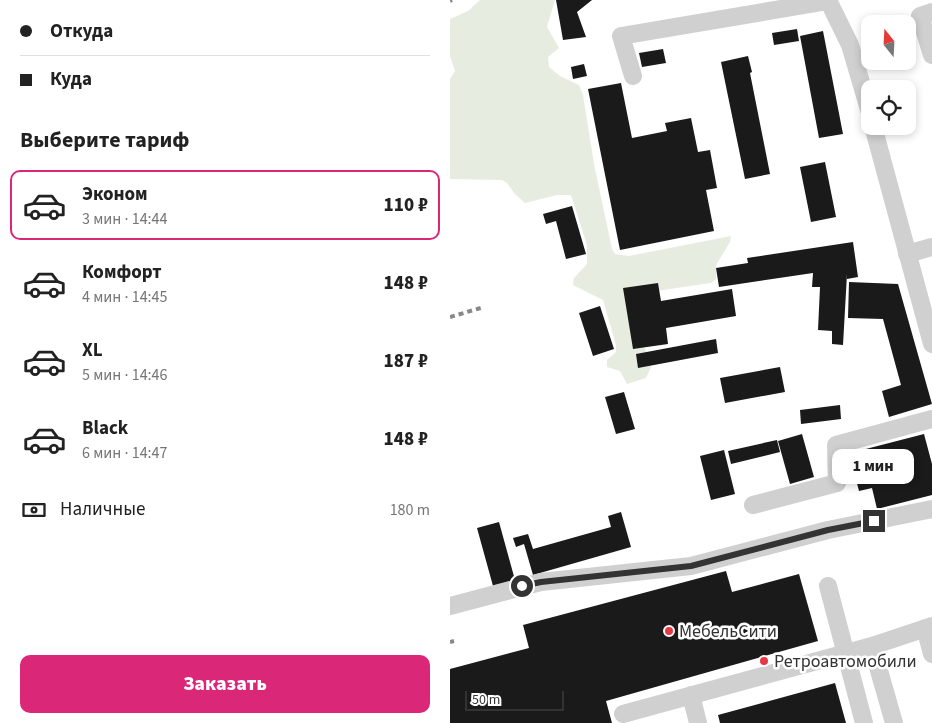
<!DOCTYPE html>
<html lang="ru">
<head>
<meta charset="utf-8">
<style>
	:root { --surface:#fff; --page:#f2f2f2; --text:#222; --muted:#767676; --line:#e0e0e0; --accent:#db2777 }
	body { margin:0; font-family:"Source Sans 3",sans-serif; background:var(--page); color:var(--text); height:100vh; display:flex; flex-direction:column; font-size:19px; white-space:nowrap }
	* { box-sizing:border-box; margin:0 }
	p { font-size:16px; color:var(--muted) }
	.icon { flex:none; width:28px; height:28px; fill:none; stroke:currentColor; stroke-width:2; stroke-linecap:round; stroke-linejoin:round }
	.map { position:relative; flex:1; overflow:hidden }
	.drawer { display:flex; flex-direction:column; background:var(--surface); width:450px }
	.drawer>* { flex:none }
	.guide { display:grid; align-content:center; height:110px; padding:0 20px; background:var(--surface) }
	.needle { width:32px; rotate:342deg }
	.buttons { position:absolute; left:411px; top:15px; display:grid; gap:10px }
	.buttons a { display:grid; place-items:center; width:55px; height:55px; border-radius:10px; background:var(--surface); box-shadow:0 2px 8px #0003; font-size:25px }
	.scale { position:absolute; left:15px; bottom:12px; width:99px; box-sizing:border-box; padding-left:5px; border:2px solid #333; border-top:0; font-size:14px; line-height:18px; white-space:nowrap; color:#333; -webkit-text-stroke:4px #fff; paint-order:stroke }
	.end { position:absolute; width:22px; height:22px; margin:-11px; border:6px solid #333; background:#fff; box-shadow:0 0 0 2px #fff }
	.from { border-radius:50% }
	.bubble { position:absolute; height:35px; border-radius:10px; background:var(--surface); box-shadow:0 2px 8px #0003; font-size:16px; font-weight:800; line-height:35px; text-align:center }
	.guide b { display:flex; align-items:center; gap:18px; height:48px; font-size:19px }
	.guide b+b { border-top:1px solid var(--line) }
	.guide i { width:12px; height:12px; background:var(--text) }
	ul { padding:0; list-style:none }
	li { display:flex; align-items:center; gap:15px; height:70px; margin:0 10px 8px; padding:0 10px; border:2px solid transparent; border-radius:10px }
	li div { flex:1 }
	li b { display:block; font-size:19px }
	li em { font-style:normal; font-weight:800 }
	li.active { border-color:var(--accent) }
	li>.icon { width:45px; height:45px; stroke-width:1.5 }
	h2 { padding:0 20px; font-size:22px; line-height:60px }
	.pay { display:flex; align-items:center; gap:12px; height:55px; padding:0 20px; font-size:19px }
	.pay p { margin-inline-start:auto }
	.button { display:flex; gap:10px; margin-top:auto; padding:10px 20px }
	.button a { flex:1; height:58px; border-radius:10px; background:var(--accent); color:#fff; font-size:20px; font-weight:800; line-height:58px; text-align:center }
	main { display:flex; flex:1; min-height:0 }
	.map>svg:first-child { display:block }
	.green { fill:#e6ecdf }
	.building { fill:#1a1a1a }
	.lines { fill:none; stroke-linecap:round; stroke-linejoin:round }
	.minor { stroke:#d0d0d0; stroke-width:18 }
	.rail { stroke:#888; stroke-width:4; stroke-dasharray:5 4; stroke-linecap:butt }
	.route { stroke:#333; stroke-width:6 }
	.poi-dot { fill:#e63946; stroke:#fff; stroke-width:2 }
	.labels { text-anchor:middle; dominant-baseline:central; stroke-width:5; stroke-linejoin:round; paint-order:stroke }
	.poi-label { font-size:18px; fill:#333; stroke:#fff; text-anchor:start }
</style>
</head>
<body>
<main>
<section class="drawer">
<div class="guide">
<b><i class="from"></i>Откуда</b>
<b><i></i>Куда</b>
</div>
<h2>Выберите тариф</h2>
<ul>
<li class="active"><svg class="icon" aria-label="car" viewBox="0 0 24 24"><path d="M5 17H2v-5l4-1 3-4h7l3 4 3 1v5h-3M9 17h6M6 11h13"/><circle cx="7" cy="17" r="2"/><circle cx="17" cy="17" r="2"/></svg><div><b>Эконом</b><p>3 мин · 14:44</p></div><em>110 ₽</em></li>
<li><svg class="icon" aria-label="car" viewBox="0 0 24 24"><path d="M5 17H2v-5l4-1 3-4h7l3 4 3 1v5h-3M9 17h6M6 11h13"/><circle cx="7" cy="17" r="2"/><circle cx="17" cy="17" r="2"/></svg><div><b>Комфорт</b><p>4 мин · 14:45</p></div><em>148 ₽</em></li>
<li><svg class="icon" aria-label="car" viewBox="0 0 24 24"><path d="M5 17H2v-5l4-1 3-4h7l3 4 3 1v5h-3M9 17h6M6 11h13"/><circle cx="7" cy="17" r="2"/><circle cx="17" cy="17" r="2"/></svg><div><b>XL</b><p>5 мин · 14:46</p></div><em>187 ₽</em></li>
<li><svg class="icon" aria-label="car" viewBox="0 0 24 24"><path d="M5 17H2v-5l4-1 3-4h7l3 4 3 1v5h-3M9 17h6M6 11h13"/><circle cx="7" cy="17" r="2"/><circle cx="17" cy="17" r="2"/></svg><div><b>Black</b><p>6 мин · 14:47</p></div><em>148 ₽</em></li>
</ul>
<div class="pay"><svg class="icon" aria-label="cash" viewBox="0 0 24 24"><path d="M3 7h18v10H3z"/><circle cx="12" cy="12" r="2"/></svg>Наличные<p>180 m</p></div>
<div class="button"><a>Заказать</a></div>
</section>
<div class="map">
<svg width="482" height="723" viewBox="0 0 482 723">
	<rect width="100%" height="100%" fill="#fff"/>
	<path class="green" d="M30 0H105L97 27 109 48 98 57 99 67 110 76 129 85 133 95 144 164 162 249 165 254 179 256 281 236 280 242 266 265V279L261 283 206 291 184 331 198 354 201 367 196 378 177 384 170 371 157 367V360L166 352V345L153 300 123 285 124 278 137 264V245L121 195H107L75 203 65 194 57 183 52 180 0 179V79L5 71 0 56V19L18 11Z"/>
	<path class="building" d="M106 0H142L127 12 136 37 113 40Z
		M347 29 349 41 324 45 322 33Z
		M373 31 393 134 369 138 350 36Z
		M213 49 216 63 192 67 189 53Z
		M298 56 302 72 300 73 320 174 295 179 271 62Z
		M134 64 137 76 123 79 121 67Z
		M171 83 182 138 217 131 215 123 241 118 248 152 260 150 267 188 256 190 264 231 170 250 138 89Z
		M375 162 386 217 361 222 350 167Z
		M122 206 136 254 116 259 106 221 96 224 93 214Z
		M403 242 408 277 397 279V274L393 345 382 344V331L368 330 370 287H362L363 273 269 287 266 268 298 263 297 258Z
		M399 282 448 284 482 404 439 417 432 391 451 385 433 319 398 318Z
		M208 283 211 301 282 289 286 316 216 328 218 344 183 349 173 288Z
		M150 306 164 349 143 356 129 313Z
		M266 339 268 353 188 368 186 354Z
		M330 367 335 392 275 403 270 378Z
		M174 392 185 429 166 434 155 397Z
		M390 405 391 419 351 424 350 410Z
		M352 434 364 477 340 484 328 441Z
		M474 434 482 464V495L427 509 422 488 409 491 405 476 418 473 412 450Z
		M327 440 330 452 281 464 278 451Z
		M274 450 285 494 261 500 250 456Z
		M171 512 181 547 83 575 74 544 66 547 63 538 78 534 83 549 161 527 158 516Z
		M49 522 65 580 43 586 27 528Z
		M276 571 282 592 349 574 368 641 156 701 162 723H0V669L79 648 73 625Z
		M385 683 396 723H270L268 715Z"/>
	<g class="lines">
		<path class="minor" d="M378 0 400 45 420 113
			M482 12 470 16 482 55
			M183 76 171 36 378 1
			M423 126 482 344
			M457 254 482 247
			M303 505 387 483 386 445 482 419
			M378 586 414 723
			M0 606 91 582 241 566 378 530 482 509
			M475 628 482 654
			M422 646 444 723
			M241 695 248 723
			M173 714 422 646 482 626"/>
		<path class="rail" d="M0 1 2 0
			M0 317 34 307
			M0 642 4 641"/>
	</g>
	<g class="lines">
		<path class="route" d="M72 586 91 582 241 566 378 530 424 521"/>
	</g>
	<g class="poi-dot">
		<circle cx="219" cy="631" r="5"/>
		<circle cx="314" cy="661" r="5"/>
	</g>
	<g class="labels">
		<g class="poi-label">
			<text x="229" y="631">МебельСити</text>
			<text x="324" y="661">Ретроавтомобили</text>
		</g>
	</g>
</svg>
<div class="buttons">
<a><svg class="needle" viewBox="-14 -14 28 28"><path d="M0-13l5 13h-10z" fill="#e53935"/><path d="M0 13l5-13h-10z" fill="#767676"/></svg></a>
<a><svg class="icon" aria-label="locate" viewBox="0 0 24 24"><circle cx="12" cy="12" r="6"/><path d="M12 2v4M12 18v4M2 12h4M18 12h4"/></svg></a>
</div>
<div class="scale">50 m</div>
<i class="end from" style="left:72px;top:586px"></i>
<i class="end" style="left:424px;top:521px"></i>
<div class="bubble" style="left:382px;top:449px;width:82px">1 мин</div>
</div>
</main>
</body>
</html>
